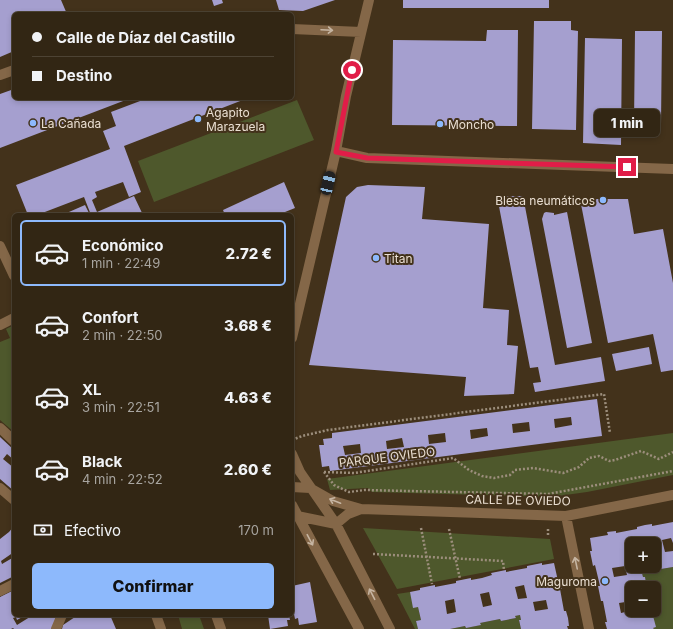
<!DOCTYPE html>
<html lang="es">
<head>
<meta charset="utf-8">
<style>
	:root { --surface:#322614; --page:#3a2e1d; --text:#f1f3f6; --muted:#a8a5a0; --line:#4d4334; --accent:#8db9fc }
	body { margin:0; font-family:Inter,sans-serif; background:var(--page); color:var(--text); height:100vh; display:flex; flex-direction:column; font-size:15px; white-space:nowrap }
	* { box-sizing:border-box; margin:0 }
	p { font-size:13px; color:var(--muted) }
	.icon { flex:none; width:22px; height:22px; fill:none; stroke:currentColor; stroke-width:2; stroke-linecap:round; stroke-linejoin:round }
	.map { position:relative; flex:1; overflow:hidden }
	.side { position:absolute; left:12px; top:213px; width:282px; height:404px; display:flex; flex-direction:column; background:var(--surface); border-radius:6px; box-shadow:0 2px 6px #0003,0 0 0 1px var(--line) }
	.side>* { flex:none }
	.top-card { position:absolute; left:12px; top:12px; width:282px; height:88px; border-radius:6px; box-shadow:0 2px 6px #0003,0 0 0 1px var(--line); display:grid; align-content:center; height:88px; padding:0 20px; background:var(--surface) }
	.controls { position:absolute; left:625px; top:537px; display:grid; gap:8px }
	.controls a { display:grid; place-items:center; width:36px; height:36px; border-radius:6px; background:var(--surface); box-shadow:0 2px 6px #0003,0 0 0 1px var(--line); font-size:20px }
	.end { position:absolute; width:18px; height:18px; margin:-9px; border:5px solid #e11d48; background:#fff; box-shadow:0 0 0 2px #fff }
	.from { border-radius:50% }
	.bubble { position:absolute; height:28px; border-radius:6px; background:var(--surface); box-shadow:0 2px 6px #0003,0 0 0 1px var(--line); font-size:13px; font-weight:800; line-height:28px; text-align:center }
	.car { position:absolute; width:12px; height:24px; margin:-12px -6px; border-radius:5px; box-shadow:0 0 3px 1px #0007; background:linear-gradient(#222 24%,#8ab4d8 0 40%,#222 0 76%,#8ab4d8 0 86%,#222 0) }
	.top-card b { display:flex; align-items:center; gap:14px; height:38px; font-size:15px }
	.top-card b+b { border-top:1px solid var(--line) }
	.top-card i { width:10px; height:10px; background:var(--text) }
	ul { padding:7px 0 0; list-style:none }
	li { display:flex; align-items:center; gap:12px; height:66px; margin:0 8px 6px; padding:0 12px; border:2px solid transparent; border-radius:6px }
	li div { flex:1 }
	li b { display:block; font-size:15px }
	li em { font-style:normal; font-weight:800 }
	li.selected { border-color:var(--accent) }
	li>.icon { width:36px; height:36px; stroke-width:1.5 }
	.pay { display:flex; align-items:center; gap:10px; height:44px; padding:0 20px; font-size:15px }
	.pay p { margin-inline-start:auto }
	.action { display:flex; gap:8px; margin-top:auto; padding:8px 20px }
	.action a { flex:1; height:46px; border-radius:6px; background:var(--accent); color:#111; font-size:16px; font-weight:800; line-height:46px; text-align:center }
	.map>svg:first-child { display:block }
	.green { fill:#4e582c }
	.building { fill:#a59fcf; fill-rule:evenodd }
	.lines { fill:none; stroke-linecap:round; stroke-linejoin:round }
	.path { stroke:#9c8e7c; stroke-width:2.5; stroke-dasharray:2 2; stroke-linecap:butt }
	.minor { stroke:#846748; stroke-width:10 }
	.oneway { stroke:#c6b5a2 }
	.route { stroke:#e11d48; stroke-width:5 }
	.poi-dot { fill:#8db9fc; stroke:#43321b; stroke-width:1.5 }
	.labels { text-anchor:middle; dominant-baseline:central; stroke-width:4; stroke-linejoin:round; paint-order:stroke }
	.poi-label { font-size:12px; fill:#eadfd2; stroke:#43321b; text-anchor:start }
	.street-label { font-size:12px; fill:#eadfd2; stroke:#43321b }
</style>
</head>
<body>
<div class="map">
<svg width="673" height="629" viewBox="0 0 673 629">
	<rect width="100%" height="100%" fill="#43321b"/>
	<path class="green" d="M297 100 314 140 154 202 138 161Z
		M14 325V432L0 420V342L10 338 6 329Z
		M673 433V475L587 492 551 497 372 492 368 488 330 490 327 479Z
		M363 528 550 539 554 559 397 589Z
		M673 567V629H654L653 628 655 627 652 612H650V610H654V588H647L645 577H643L642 573 646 572 647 574 661 571V569Z
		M410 592 418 607 421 620 416 621 418 629H415L397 594Z
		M178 615H199L204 629H182Z
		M520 615 521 620 519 621 521 629H450L465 626 466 628 480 625V623L500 619 501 621 516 618 515 616Z"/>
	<path class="building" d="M0 0H61L67 14H14V51L0 57Z
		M212 0H222L223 3 214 6Z
		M276 0H335L303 11 279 10Z
		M403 0H549V8H403Z
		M534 21H571V30L578 31 576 130 532 129Z
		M487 30H518L517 126 392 125 393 40 486 41Z
		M635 31H662L661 124 634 123Z
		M585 38 622 39 621 145 583 143Z
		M14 89V98H131L0 148V94Z
		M148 98H248L124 146 141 192 129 197 123 182 95 192 97 197 92 200 97 212 134 196 143 215H91L84 197 37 215H28L16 185 110 149 103 131 116 126 111 112Z
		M284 182 295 208 285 212 286 215H225L223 210Z
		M368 185 425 187 422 219 489 224 483 308 509 310 507 345 518 346 514 394 464 396 466 377 309 365 346 197 357 187Z
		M497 196H523L555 365 601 357 605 381 535 392 533 383 541 382 538 367 530 368Z
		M580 199H628L634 234 663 229 673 283V370L661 372 653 334 608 343Z
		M85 205 90 215H62Z
		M546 212 554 213V215L567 212 592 343 567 348 542 219 544 213Z
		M649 347 652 364 616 371 612 354Z
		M597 399 602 436 330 471 329 466 322 467 319 445H324L323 439 332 438V433ZM571 417 572 425 555 428 554 419ZM529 422 530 431 513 433 512 424ZM487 428 488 436 471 439 470 430ZM445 433 446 442 429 444 428 435ZM402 438 404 447 387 449 386 441ZM360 444 361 453 345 455 343 446Z
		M0 437 14 450V460L7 454 3 459 14 468V491L0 479Z
		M673 522V543L671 538 662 540 665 552 673 551V567L661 569V571L646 574V572L642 573 643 577H645L647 588H632V601L619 603 621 613 634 610H650V612H652L656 627 653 628 654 629H607L605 622H607L603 601H601L598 586H600L595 565 593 566 590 551H592L590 538 608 535 607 532 616 531V533L637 529V527L645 525 652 524V526ZM632 544H654V566H632V559L627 560 624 547 632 546ZM625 566 627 575 614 577 612 568Z
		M14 526V552L1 561 2 564 14 557V576L0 583V539L9 532Z
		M542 563V565L554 563 558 581H560L562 589H560L564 611H566L568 618 569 626H567L568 629H521L519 620H521L520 615 515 616 516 618 501 621 500 619 480 623 481 625 466 628 465 626 450 629H418L416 621 421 620 418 607 413 608 410 592 420 590V588L435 585V587L456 583V581L471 578V580L482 578 492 575 491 573 506 570V572L516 570 527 568V566ZM524 585 527 598 518 599 515 587ZM489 592 492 605 483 607 480 594ZM454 599 456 612 447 614 445 601ZM546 600 548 609 535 611 533 602Z
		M310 582 317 622 299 625 298 618 295 619 294 614 292 615V592H293L292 586Z
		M14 590V615H26L17 620 16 617 13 618 17 625 33 615H53L57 621 51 629H14L13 628 11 629H0V597Z
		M74 615H110L116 629H62L63 625 75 617Z
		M268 615H289L290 620H287L288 626 270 629Z"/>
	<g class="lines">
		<path class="path" d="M292 440 302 436 328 430 604 394 610 433
			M324 472 354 473 453 458 469 470 482 476 494 478 510 475 515 470 533 468 563 473 579 467 589 458 599 456 609 461 615 460 641 451 659 459 673 452
			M324 472 334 485 349 492 365 490 409 491 548 494 673 471
			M421 528 432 584
			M449 529 460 579
			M548 535V528
			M373 554 503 561 504 570"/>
		<path class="minor" d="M292 29 361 32
			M0 75 14 70
			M336 151 367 158 673 169
			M0 246 14 276
			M0 325 14 318
			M292 338 336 151 346 96 369 0
			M0 428 14 441
			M292 454 300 472 336 524 390 629
			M292 487 310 488 333 501 361 509 566 516 673 495
			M0 488 14 500
			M292 505 359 629
			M297 516 336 524 348 514 361 509
			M566 516 589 629
			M0 591 14 584
			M156 615 161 629
			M216 615 221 629
			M56 629 62 615"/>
	</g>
	<defs><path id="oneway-shaft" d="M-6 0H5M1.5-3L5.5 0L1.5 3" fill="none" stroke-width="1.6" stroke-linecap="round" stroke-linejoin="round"/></defs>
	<g class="oneway">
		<use href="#oneway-shaft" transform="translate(327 30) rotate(3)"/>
		<use href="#oneway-shaft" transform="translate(335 501) rotate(-159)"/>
		<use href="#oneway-shaft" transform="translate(310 540) rotate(62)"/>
		<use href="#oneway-shaft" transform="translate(576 563) rotate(-102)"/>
		<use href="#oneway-shaft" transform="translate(372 594) rotate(-117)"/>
	</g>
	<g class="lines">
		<path class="route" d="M352 70 336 152 367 158 627 167"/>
	</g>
	<g class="poi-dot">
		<circle cx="198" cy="119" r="4"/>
		<circle cx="33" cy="123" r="4"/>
		<circle cx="440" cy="124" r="4"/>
		<circle cx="603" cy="200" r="4"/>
		<circle cx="376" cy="258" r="4"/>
		<circle cx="605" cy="581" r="4"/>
	</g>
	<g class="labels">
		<g class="poi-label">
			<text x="206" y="112">Agapito<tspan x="206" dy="14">Marazuela</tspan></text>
			<text x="41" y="123">La Cañada</text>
			<text x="448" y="124">Moncho</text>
			<text x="595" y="200" text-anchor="end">Blesa neumáticos</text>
			<text x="384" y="258">Titan</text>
			<text x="597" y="581" text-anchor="end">Maguroma</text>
		</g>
		<g class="street-label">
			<text transform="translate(387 457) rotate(-7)">PARQUE OVIEDO</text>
			<text transform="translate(518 500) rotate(1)">CALLE DE OVIEDO</text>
		</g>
	</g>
</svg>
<div class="controls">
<a>+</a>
<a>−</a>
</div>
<i class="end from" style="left:352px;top:70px"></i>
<i class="end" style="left:627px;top:167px"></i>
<div class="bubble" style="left:594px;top:109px;width:66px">1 min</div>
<i class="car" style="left:328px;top:183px;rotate:13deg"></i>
<div class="top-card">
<b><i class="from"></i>Calle de Díaz del Castillo</b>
<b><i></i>Destino</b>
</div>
<section class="side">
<ul>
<li class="selected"><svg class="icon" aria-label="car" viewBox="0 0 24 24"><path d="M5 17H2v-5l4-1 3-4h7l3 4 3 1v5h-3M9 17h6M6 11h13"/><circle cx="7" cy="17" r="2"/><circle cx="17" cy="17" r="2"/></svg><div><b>Económico</b><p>1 min · 22:49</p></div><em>2.72 €</em></li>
<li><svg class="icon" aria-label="car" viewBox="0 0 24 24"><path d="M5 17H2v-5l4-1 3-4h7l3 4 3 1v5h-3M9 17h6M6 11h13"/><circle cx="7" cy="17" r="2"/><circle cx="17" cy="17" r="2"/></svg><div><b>Confort</b><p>2 min · 22:50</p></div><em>3.68 €</em></li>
<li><svg class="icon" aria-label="car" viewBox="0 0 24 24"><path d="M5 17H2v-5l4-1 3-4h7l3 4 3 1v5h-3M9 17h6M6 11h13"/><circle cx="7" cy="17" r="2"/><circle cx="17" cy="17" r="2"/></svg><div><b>XL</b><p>3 min · 22:51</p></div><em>4.63 €</em></li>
<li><svg class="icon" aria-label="car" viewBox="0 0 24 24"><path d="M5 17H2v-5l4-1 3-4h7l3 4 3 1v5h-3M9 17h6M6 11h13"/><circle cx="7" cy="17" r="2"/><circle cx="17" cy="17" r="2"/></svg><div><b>Black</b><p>4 min · 22:52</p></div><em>2.60 €</em></li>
</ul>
<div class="pay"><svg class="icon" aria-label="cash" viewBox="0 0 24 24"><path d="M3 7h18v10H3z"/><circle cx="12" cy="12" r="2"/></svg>Efectivo<p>170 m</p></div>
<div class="action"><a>Confirmar</a></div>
</section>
</div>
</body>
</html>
